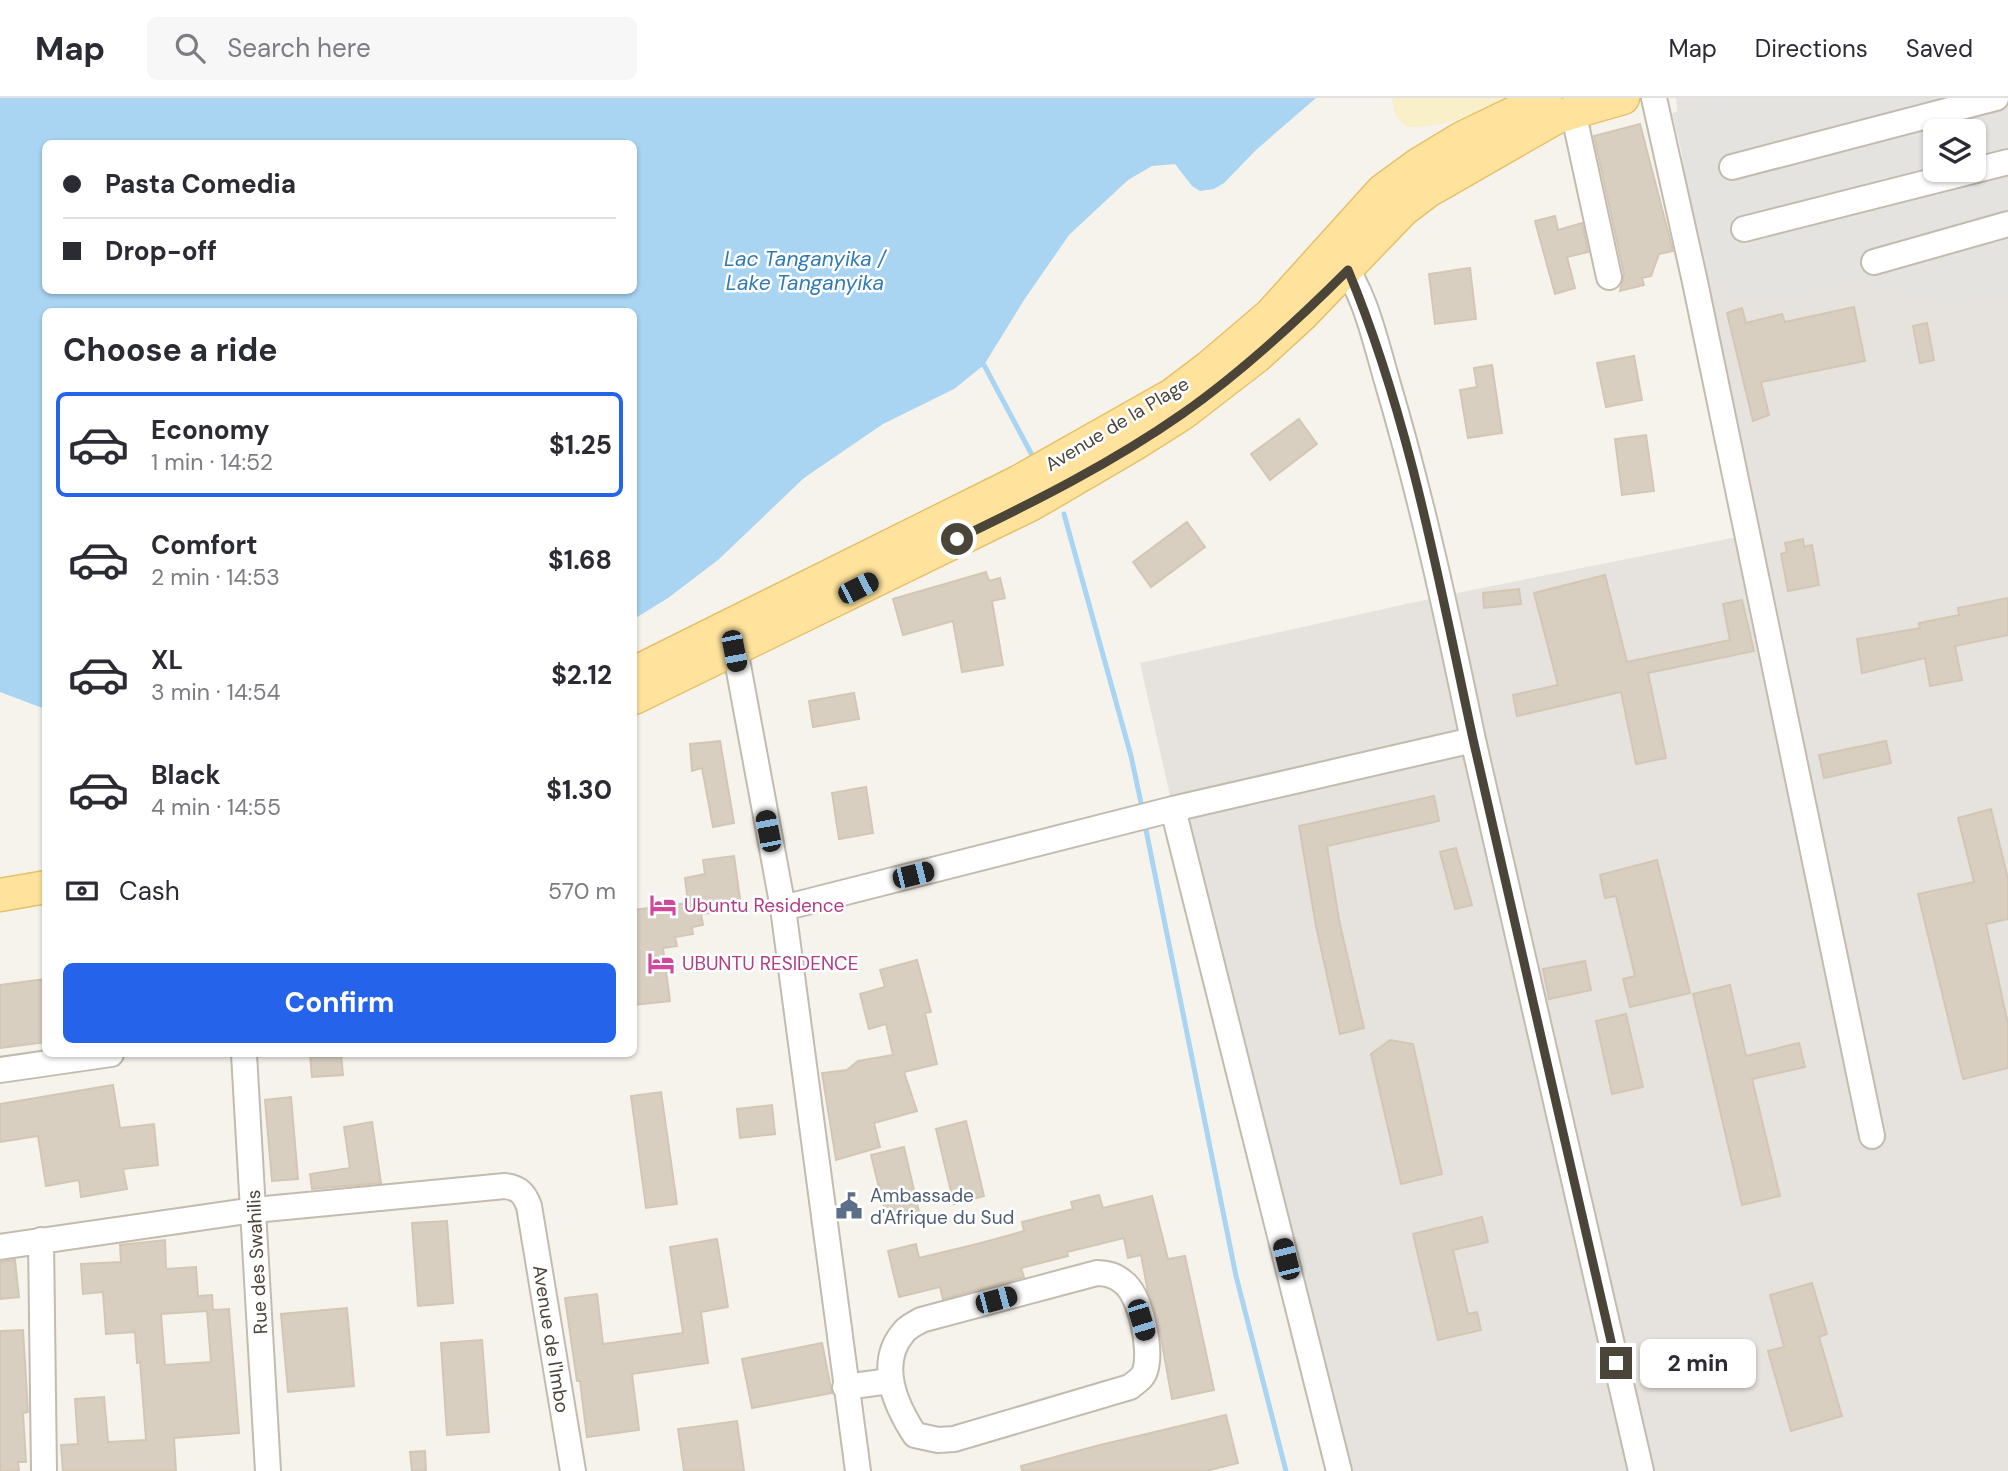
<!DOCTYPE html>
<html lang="en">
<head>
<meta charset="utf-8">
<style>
	:root { --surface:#fff; --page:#f7f7f7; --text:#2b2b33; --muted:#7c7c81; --line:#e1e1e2; --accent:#2563eb }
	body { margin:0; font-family:"DM Sans",sans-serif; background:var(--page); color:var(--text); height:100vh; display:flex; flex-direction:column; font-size:26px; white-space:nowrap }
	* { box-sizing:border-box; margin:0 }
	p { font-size:23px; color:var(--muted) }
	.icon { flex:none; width:38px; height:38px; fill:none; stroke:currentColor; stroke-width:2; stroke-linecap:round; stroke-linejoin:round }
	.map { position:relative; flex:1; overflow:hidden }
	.details { position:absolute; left:42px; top:210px; width:595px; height:749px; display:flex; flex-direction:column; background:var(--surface); border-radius:10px; box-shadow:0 2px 5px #0004 }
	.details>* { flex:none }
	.guide { position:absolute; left:42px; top:42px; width:595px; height:154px; border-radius:10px; box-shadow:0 2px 5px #0004; display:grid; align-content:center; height:154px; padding:0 21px; background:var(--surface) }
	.controls { position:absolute; left:1923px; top:21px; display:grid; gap:14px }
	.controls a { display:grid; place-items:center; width:63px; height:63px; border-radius:10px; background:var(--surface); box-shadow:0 2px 5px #0004; font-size:35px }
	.end { position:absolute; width:32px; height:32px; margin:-16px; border:9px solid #4b4439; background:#fff; box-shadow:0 0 0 4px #fff }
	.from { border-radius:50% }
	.bubble { position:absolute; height:49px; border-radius:10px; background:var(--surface); box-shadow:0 2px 5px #0004; font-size:23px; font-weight:700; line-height:49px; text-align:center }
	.car { position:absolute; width:21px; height:42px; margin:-21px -10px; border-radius:9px; box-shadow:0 0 5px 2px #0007; background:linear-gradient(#222 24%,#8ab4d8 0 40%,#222 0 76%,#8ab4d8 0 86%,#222 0) }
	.guide b { display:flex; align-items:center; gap:24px; height:66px; font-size:26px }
	.guide b+b { border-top:2px solid var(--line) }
	.guide i { width:18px; height:18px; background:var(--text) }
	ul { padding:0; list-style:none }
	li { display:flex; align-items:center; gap:21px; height:105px; margin:0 14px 10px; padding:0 7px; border:4px solid transparent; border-radius:10px }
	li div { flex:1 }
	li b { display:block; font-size:26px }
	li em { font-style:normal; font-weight:700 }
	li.on { border-color:var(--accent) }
	li>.icon { width:63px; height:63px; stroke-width:1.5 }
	h2 { padding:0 21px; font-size:32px; line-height:84px }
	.pay { display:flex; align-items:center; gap:18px; height:77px; padding:0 21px; font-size:26px }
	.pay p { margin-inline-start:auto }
	.action { display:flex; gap:14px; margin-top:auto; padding:14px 21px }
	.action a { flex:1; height:80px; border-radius:10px; background:var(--accent); color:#fff; font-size:28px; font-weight:700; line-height:80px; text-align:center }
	header { display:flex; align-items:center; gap:42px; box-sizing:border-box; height:98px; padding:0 35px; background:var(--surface); border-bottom:2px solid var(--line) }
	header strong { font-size:33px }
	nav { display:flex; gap:38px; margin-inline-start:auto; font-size:24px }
	.search { width:490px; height:63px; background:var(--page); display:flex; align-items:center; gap:18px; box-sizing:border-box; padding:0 24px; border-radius:10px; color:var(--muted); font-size:26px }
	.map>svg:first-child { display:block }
	.industrial { fill:#e6e2dd; fill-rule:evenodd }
	.sand { fill:#f9efc9 }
	.parking { fill:#e5e3e0; fill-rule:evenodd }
	.water { fill:#a9d4f2; fill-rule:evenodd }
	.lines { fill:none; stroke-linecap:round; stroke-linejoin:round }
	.stream { stroke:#a9d4f2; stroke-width:5 }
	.building { fill:#d8cfc1; stroke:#d3c7b4; stroke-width:2; fill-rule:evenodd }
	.minor-casing { stroke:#c2bbae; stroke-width:28 }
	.major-casing { stroke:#e6c16a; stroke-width:35 }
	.minor { stroke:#fff; stroke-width:24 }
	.major { stroke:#ffe39c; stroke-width:32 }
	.route { stroke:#4b4439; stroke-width:9 }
	.labels { text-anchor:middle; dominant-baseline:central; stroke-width:5; stroke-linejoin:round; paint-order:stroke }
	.street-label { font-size:19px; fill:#4b4439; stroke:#fff }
	.hotel-label { font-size:19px; fill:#b23c85; stroke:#fff; text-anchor:start }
	.service-label { font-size:19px; fill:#4e5e75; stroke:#fff; text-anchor:start }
	.water-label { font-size:21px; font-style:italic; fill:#2e7ab2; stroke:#fff }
</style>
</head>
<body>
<header>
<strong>Map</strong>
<div class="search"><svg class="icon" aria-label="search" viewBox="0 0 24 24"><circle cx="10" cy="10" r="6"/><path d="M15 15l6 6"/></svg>Search here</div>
<nav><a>Map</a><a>Directions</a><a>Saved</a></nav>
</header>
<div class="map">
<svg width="2008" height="1373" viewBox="0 0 2008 1373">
	<rect width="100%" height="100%" fill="#f6f3ec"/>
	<path class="industrial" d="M1676 0H2008V1373H1339L1173 711 1140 565 1447 497 1747 437 1695 184ZM1936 33H1974V72H1936Z"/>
	<path class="sand" d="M1392 0H1508C1473 17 1445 30 1406 29L1395 16Z"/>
	<path class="parking" d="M1732 0H2008V195L1952 208 1890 190 1860 185 1827 187 1779 202 1746 199 1721 189 1708 162 1672 15ZM1936 33H1974V72H1936Z"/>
	<path class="water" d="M0 0H1316L1256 52 1224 85 1214 91 1200 93 1192 88 1175 66 1152 68 1128 82 1069 137 1024 202 984 267 954 291 883 326 804 380 718 462 668 500 634 521V214H46L45 611 0 594ZM46 46H634V192H46Z"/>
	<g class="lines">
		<path class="stream" d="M984 267 1032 357
			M1064 416 1131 658 1143 714
			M1145 727 1236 1178 1286 1373"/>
	</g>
	<path class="building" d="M1640 26 1673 153 1659 156 1651 178 1642 180 1644 187 1620 193 1624 176 1594 38Z
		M1555 118 1558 132 1582 125 1588 154 1567 159 1575 190 1555 196 1535 123Z
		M1470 170 1476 221 1435 226 1429 176Z
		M1854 209 1865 263 1761 284 1769 317 1753 323 1727 215 1742 210 1746 225 1782 216 1785 224Z
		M1927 225 1934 262 1920 265 1913 228Z
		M1634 258 1642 302 1606 309 1597 265Z
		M1492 267 1502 335 1468 340 1460 292 1477 289 1474 270Z
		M1299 321 1317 346 1270 382 1251 356Z
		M1646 337 1654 393 1622 397 1615 341Z
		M1187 424 1205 449 1151 489 1133 464Z
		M1803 441 1804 449 1812 447 1819 487 1788 493 1781 456 1787 454 1785 445Z
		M986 474 989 483 1000 480 1005 500 992 503 1003 567 962 574 953 523 903 537 893 501Z
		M1605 477 1627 564 1730 542 1723 506 1742 502 1754 553 1648 575 1666 660 1636 666 1621 594 1517 618 1513 597 1558 587 1534 495Z
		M1519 491 1521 506 1484 510 1483 495Z
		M2008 500V537L1955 548 1962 582 1930 588 1925 560 1862 575 1857 541 1920 530 1919 525 1959 517 1958 510Z
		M854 595 859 621 813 629 809 603Z
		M720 643 734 725 713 729 702 670 692 673 690 646Z
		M1886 643 1891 665 1824 680 1819 657Z
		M866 689 873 735 839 741 832 695Z
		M1434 698 1439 723 1327 748 1339 822 1364 930 1340 936 1316 828 1299 728Z
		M1991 711 2008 781V821L1986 826 2008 926V970L1963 981 1918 796 1974 784 1958 720Z
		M1456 750 1472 807 1455 811 1440 754Z
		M734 758 740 801 716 804 717 814 701 816 703 827 692 829 693 836 675 839 677 848 663 850 670 903 634 907V812L688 805 685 780 705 776 703 762Z
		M1657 762 1690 895 1630 909 1623 881 1635 878 1616 798 1605 800 1600 777Z
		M917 862 931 914 925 915 937 966 904 974 917 1013 874 1025 880 1049 836 1062 822 975 847 972 858 963 893 957 886 926 869 931 860 896 885 889 880 872Z
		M1585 863 1591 892 1549 901 1543 871Z
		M46 881V944L0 950V887Z
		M1730 887 1746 958 1799 945 1805 969 1752 981 1780 1098 1742 1107 1693 896Z
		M1626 916 1643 989 1612 996 1596 923Z
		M1390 942 1413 946 1442 1076 1401 1086 1371 956Z
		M310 956H341L343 977 312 979Z
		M113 987 120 1030 154 1026 158 1067 123 1071 127 1091 81 1099 79 1082 46 1088 38 1038 0 1044V1006Z
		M661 994 677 1106 646 1110 631 998Z
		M291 999 298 1081 272 1083 265 1002Z
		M772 1007 775 1036 740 1040 737 1011Z
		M966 1023 984 1098 954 1106 936 1031Z
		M372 1024 381 1085 312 1091 310 1076 350 1070 344 1029Z
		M904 1049 919 1114 887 1122 871 1057Z
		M1099 1097 1103 1110 1152 1098 1168 1161 1185 1158 1214 1292 1172 1301 1158 1223 1148 1194 1141 1157 1128 1160 1124 1140 1067 1154 1068 1158 1021 1170 1024 1179 943 1201 940 1189 899 1199 888 1153 916 1146 919 1160 981 1145 1024 1133 1022 1124 1073 1111 1071 1104Z
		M1482 1119 1488 1144 1453 1152 1468 1216 1477 1214 1481 1232 1438 1242 1413 1136Z
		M447 1123 453 1205 418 1208 412 1125Z
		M717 1141 728 1209 701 1214 708 1265 632 1276 639 1332 587 1339 580 1283H577L565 1200 597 1196 603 1246 683 1235 670 1149Z
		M165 1142 166 1171 196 1169 198 1198 212 1197 213 1212 229 1211 239 1335 174 1340 176 1373H63L61 1347 78 1346 75 1301 104 1299 108 1344 146 1342 140 1264 137 1265 135 1234 106 1236 103 1194 83 1196 81 1166 121 1164 120 1147ZM207 1213 211 1264 165 1267 161 1216Z
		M15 1162 19 1199 0 1201V1164Z
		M1812 1185 1827 1236 1819 1239 1842 1318 1791 1333 1768 1253 1784 1249 1770 1197Z
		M347 1210 354 1288 288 1294 281 1216Z
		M23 1232 28 1314 23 1315 26 1364H18L19 1373H0V1233Z
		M482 1242 489 1334 447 1337 441 1245Z
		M822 1245 832 1295 752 1310 742 1261Z
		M1226 1317 1238 1365 1206 1373H1022L1021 1368 1096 1348Z
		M737 1323 744 1373H684L678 1331Z
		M425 1353 426 1373H412L410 1354Z"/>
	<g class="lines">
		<g class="minor-casing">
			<path id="minor" d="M1654 0 1695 184 1872 1038
				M1573 13 1609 179
				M1732 69 1996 0
				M1744 131 2008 64
				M1338 159C1365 193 1375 242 1387 283 1422 401 1448 521 1473 642L1641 1373
				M1874 164 2008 126
				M732 535 783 810 858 1373
				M1173 711 1339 1373
				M783 810 1173 711 1473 642
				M244 956 268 1373
				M0 972 111 956
				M41 1142 44 1373
				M0 1149 254 1112 505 1088C519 1090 524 1095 529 1108L573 1373
				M1097 1175C1107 1175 1115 1177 1123 1184 1141 1197 1152 1252 1145 1273 1143 1280 1136 1284 1130 1289L954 1341 938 1342 915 1337C896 1308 877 1266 903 1235 907 1229 915 1226 921 1222Z
				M845 1289 890 1283"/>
		</g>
		<g class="major-casing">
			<path id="major" d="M634 575 1018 384 1172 297 1209 269 1270 217 1382 93 1419 66 1462 40 1545 0
				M634 600 1032 406 1133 347 1182 316 1256 259 1302 217 1403 112 1428 93 1557 19 1623 0
				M0 797 46 789"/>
		</g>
		<use href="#minor" class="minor"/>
		<use href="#major" class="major"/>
	</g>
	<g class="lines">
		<path class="route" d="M957 441C1034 404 1112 365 1182 316 1242 274 1296 224 1348 172 1410 321 1439 484 1473 641 1519 849 1569 1057 1616 1265"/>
	</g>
	<defs>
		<g id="hotel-bare" transform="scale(2.1)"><path d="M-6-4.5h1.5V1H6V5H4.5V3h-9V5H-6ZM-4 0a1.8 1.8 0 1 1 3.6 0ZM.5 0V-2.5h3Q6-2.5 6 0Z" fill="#d1479c" stroke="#fff" stroke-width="2.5" paint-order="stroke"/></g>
		<g id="civic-bare" transform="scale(2.1)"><path d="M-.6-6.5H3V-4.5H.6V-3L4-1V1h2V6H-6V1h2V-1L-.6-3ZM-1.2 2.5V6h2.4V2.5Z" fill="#5c6f8a" stroke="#fff" stroke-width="2.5" paint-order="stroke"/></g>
	</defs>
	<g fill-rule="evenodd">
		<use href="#hotel-bare" x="663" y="807"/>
		<use href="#hotel-bare" x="661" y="865"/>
		<use href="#civic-bare" x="849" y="1108"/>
	</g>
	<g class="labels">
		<g class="street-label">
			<text transform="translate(1117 326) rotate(-31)">Avenue de la Plage</text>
			<text transform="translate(257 1164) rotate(-93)">Rue des Swahilis</text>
			<text transform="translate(551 1241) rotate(81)">Avenue de l'Imbo</text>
		</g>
		<g class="hotel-label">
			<text x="684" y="807">Ubuntu Residence</text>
			<text x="682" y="865">UBUNTU RESIDENCE</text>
		</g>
		<g class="service-label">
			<text x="870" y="1097">Ambassade<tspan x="870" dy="22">d'Afrique du Sud</tspan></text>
		</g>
		<g class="water-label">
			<text x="805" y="161">Lac Tanganyika /<tspan x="805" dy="24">Lake Tanganyika</tspan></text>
		</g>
	</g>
</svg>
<div class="controls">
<a><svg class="icon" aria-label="layers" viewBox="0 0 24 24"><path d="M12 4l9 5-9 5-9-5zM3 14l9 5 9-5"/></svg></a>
</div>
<i class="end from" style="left:957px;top:441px"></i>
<i class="end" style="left:1616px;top:1265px"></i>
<div class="bubble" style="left:1640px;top:1241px;width:116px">2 min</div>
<i class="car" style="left:858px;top:490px;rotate:63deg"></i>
<i class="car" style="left:734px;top:553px;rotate:169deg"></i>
<i class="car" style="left:768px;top:733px;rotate:349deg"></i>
<i class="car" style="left:913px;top:777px;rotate:76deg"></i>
<i class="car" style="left:1286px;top:1161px;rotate:346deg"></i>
<i class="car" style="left:996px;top:1202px;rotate:75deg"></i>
<i class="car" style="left:1141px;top:1222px;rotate:163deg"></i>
<div class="guide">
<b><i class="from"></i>Pasta Comedia</b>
<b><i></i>Drop-off</b>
</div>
<section class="details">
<h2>Choose a ride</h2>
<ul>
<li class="on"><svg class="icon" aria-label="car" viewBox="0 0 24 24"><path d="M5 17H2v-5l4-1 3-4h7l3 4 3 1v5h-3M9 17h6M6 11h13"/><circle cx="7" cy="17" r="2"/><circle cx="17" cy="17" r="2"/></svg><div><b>Economy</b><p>1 min · 14:52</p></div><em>$1.25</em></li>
<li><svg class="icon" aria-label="car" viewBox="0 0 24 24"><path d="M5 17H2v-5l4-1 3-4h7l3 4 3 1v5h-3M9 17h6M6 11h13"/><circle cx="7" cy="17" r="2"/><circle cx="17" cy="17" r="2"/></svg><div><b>Comfort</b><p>2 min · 14:53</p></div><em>$1.68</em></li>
<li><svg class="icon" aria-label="car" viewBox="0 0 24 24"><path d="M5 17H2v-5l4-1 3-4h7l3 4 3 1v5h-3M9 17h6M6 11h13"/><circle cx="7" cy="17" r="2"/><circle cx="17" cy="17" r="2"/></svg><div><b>XL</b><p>3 min · 14:54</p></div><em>$2.12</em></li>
<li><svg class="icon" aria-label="car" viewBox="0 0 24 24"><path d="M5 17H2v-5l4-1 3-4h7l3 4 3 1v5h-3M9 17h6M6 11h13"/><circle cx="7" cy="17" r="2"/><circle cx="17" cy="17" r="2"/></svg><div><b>Black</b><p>4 min · 14:55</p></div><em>$1.30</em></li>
</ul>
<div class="pay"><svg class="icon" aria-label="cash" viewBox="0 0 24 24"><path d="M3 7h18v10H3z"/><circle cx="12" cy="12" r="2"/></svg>Cash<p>570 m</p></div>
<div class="action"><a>Confirm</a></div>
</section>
</div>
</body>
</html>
